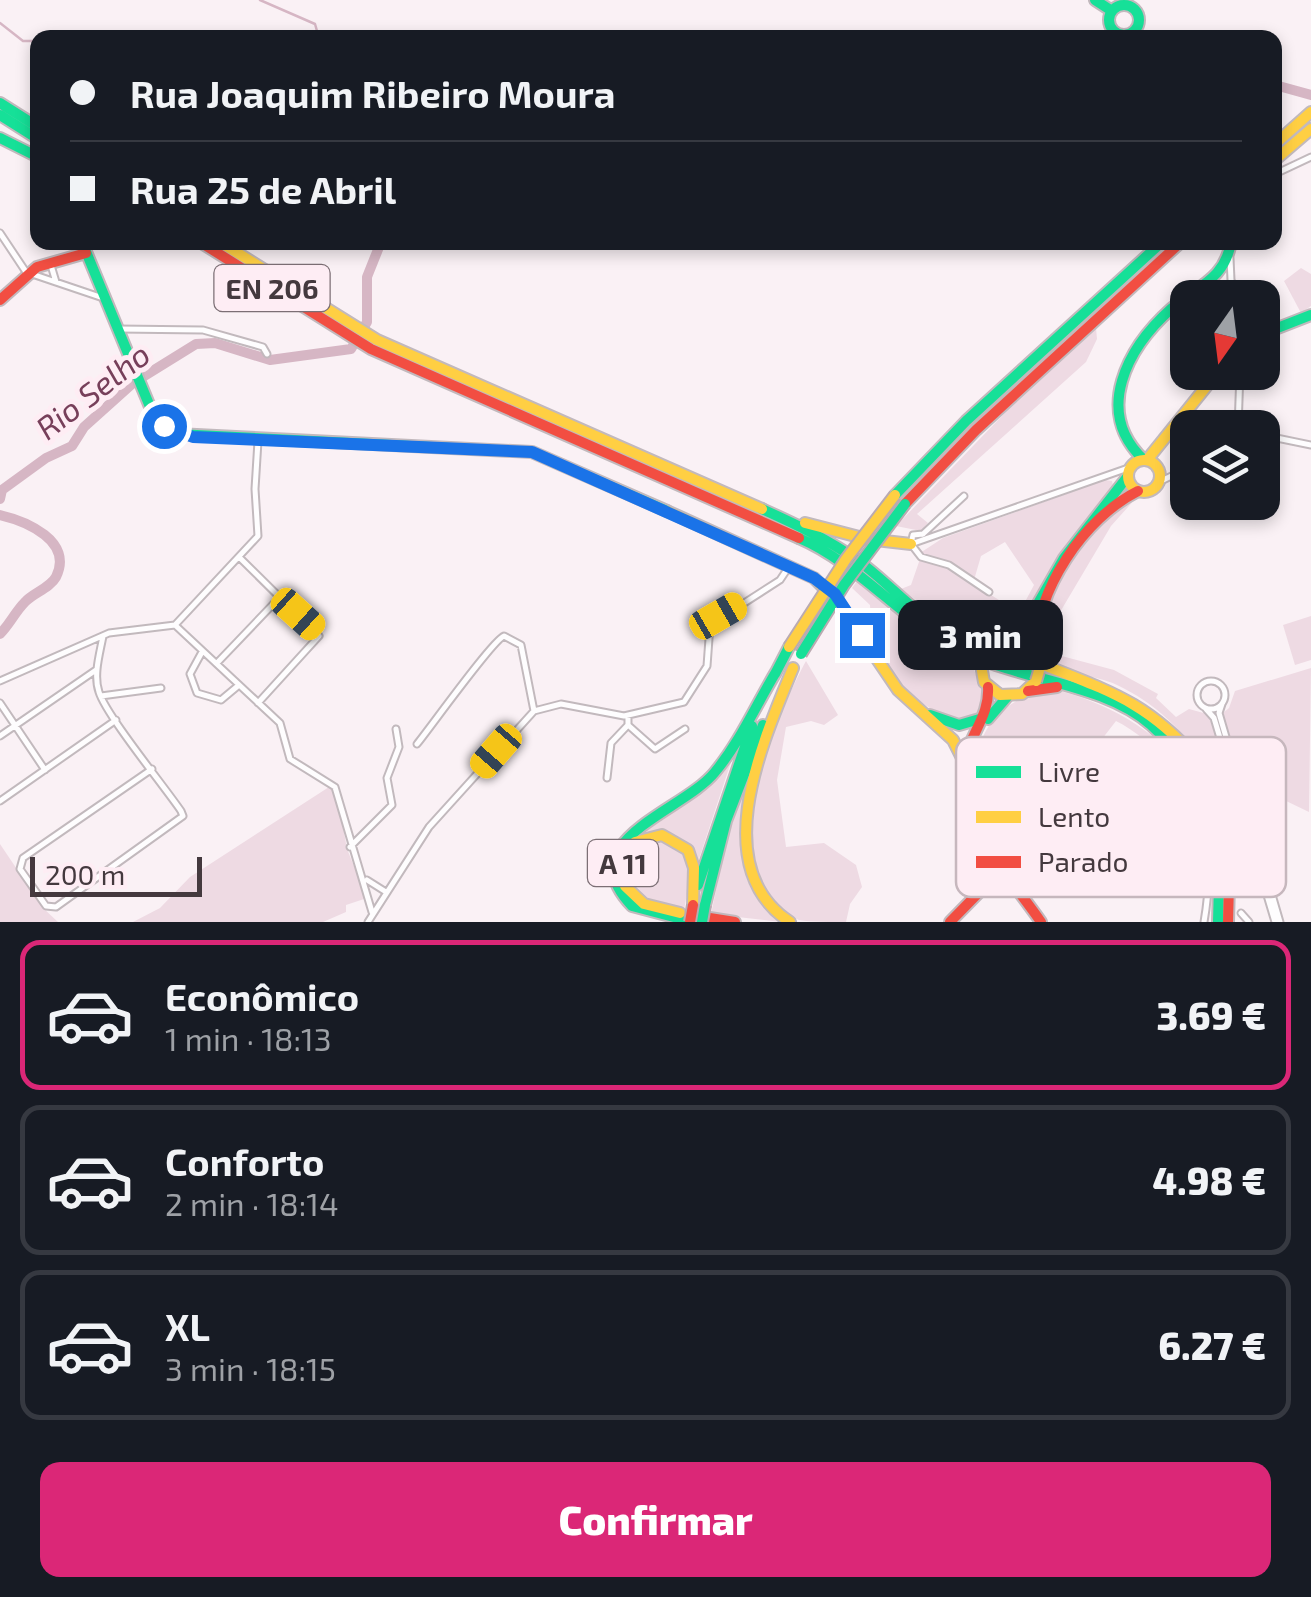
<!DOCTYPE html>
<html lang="pt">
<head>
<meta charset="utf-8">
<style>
	:root { --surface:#171b24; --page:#20242c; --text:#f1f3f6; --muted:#9ea1a6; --line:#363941; --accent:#db2777 }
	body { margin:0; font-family:"Exo 2",sans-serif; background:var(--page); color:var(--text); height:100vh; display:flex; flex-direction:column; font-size:38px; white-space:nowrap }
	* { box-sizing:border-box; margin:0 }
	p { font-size:32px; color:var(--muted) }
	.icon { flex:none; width:55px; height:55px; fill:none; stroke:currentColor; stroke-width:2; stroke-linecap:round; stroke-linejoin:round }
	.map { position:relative; height:922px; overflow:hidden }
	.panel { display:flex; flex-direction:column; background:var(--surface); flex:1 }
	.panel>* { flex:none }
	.hud { position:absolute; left:30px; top:30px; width:1252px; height:220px; border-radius:20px; box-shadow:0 5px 15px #0003; display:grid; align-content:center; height:220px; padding:0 40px; background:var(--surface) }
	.needle { width:65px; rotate:194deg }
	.buttons { position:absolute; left:1170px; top:280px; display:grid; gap:20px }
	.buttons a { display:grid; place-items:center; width:110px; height:110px; border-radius:20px; background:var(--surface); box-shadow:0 5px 15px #0003; font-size:50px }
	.scale { position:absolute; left:30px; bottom:25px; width:172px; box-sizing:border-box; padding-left:10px; border:5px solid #44393e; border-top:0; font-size:28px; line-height:35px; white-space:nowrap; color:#44393e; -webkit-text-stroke:8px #feedf4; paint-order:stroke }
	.end { position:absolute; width:45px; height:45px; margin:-22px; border:12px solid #1a73e8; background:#fff; box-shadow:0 0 0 5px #fff }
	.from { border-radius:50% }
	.bubble { position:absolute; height:70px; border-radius:20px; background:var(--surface); box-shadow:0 5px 15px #0003; font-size:32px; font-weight:800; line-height:70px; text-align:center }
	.car { position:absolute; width:30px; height:60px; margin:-30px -15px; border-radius:12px; box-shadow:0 0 8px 2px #0007; background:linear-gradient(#f5c518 24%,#345 0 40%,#f5c518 0 76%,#345 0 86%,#f5c518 0) }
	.hud b { display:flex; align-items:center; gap:35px; height:95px; font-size:38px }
	.hud b+b { border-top:2px solid var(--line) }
	.hud i { width:25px; height:25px; background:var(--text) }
	ul { padding:18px 0 0; list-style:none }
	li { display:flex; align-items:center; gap:30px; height:150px; margin:0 20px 15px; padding:0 20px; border:5px solid var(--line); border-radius:20px }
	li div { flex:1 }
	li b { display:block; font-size:38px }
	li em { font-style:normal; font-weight:800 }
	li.current { border-color:var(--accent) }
	li>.icon { width:90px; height:90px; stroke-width:1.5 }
	.primary-button { display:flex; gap:20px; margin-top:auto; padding:20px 40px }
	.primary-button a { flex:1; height:115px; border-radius:20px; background:var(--accent); color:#fff; font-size:40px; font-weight:800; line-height:115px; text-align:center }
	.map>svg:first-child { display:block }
	.green { fill:#eedae3 }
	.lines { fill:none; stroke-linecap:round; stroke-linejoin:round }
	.stream { stroke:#d6b6c4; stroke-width:2.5 }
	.river { stroke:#d6b6c4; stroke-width:10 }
	.street-casing { stroke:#c2b9bd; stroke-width:9 }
	.fast-casing { stroke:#c2b9bd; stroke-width:14 }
	.slow-casing { stroke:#c2b9bd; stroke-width:14 }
	.jam-casing { stroke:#c2b9bd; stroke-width:14 }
	.street { stroke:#fefdfe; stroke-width:5 }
	.fast { stroke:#16e098; stroke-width:10 }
	.slow { stroke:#ffcf43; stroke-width:10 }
	.jam { stroke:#f24e42; stroke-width:10 }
	.fast-bridge-casing { stroke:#baaab1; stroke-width:14; stroke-linecap:butt }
	.slow-bridge-casing { stroke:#baaab1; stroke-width:14; stroke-linecap:butt }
	.jam-bridge-casing { stroke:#baaab1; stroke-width:14; stroke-linecap:butt }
	.fast-bridge { stroke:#16e098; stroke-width:10 }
	.slow-bridge { stroke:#ffcf43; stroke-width:10 }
	.jam-bridge { stroke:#f24e42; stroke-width:10 }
	.route { stroke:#1a73e8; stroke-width:12 }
	.labels { text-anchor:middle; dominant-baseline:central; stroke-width:10; stroke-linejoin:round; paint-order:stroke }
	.shield { fill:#feedf4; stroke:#7c6f75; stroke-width:2.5 }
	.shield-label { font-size:28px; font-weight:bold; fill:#44393e }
	.water-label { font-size:32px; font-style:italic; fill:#773f5a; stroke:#feedf4 }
	.key { fill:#feedf4; stroke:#c6b7bd; stroke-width:2.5 }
	.key-label { font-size:28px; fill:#44393e }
</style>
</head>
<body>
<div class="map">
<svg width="1311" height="922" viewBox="0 0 1311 922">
	<rect width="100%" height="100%" fill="#faf1f5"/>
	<path class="green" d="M1301 268 1311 274V306L1301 313 1284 281Z
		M1096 328 1097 339 1086 362 917 514 928 523 921 531 896 526 1025 392Z
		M1105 480 1112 481 1114 490 1075 537 1017 631 970 640 901 589 911 585 920 559 946 566 1019 613 1034 585 1005 542 981 556 974 580 951 562 920 553 943 538Z
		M1137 497 1111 526 1050 629 1058 655 1114 670 1158 694 1156 698 1176 717 1189 709 1218 717 1229 708 1235 691 1311 668 1309 812 1282 799 1250 833 1236 839C1218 773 1181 715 1117 685 1095 674 1063 676 1045 660 1040 650 1037 641 1039 629 1045 594 1103 506 1137 497Z
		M857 581 925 637 973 668 985 694 983 704 972 718C939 727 882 676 873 646 869 634 871 617 870 605L852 588Z
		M1311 616V660L1295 665 1283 625Z
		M1007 643 1027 650 1035 669 989 654Z
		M806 661 838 715 824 725 811 721 786 727 777 780 786 847 824 843 856 865 862 887 850 904 846 922C832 922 811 922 799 920 707 883 773 721 806 661Z
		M1050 689C1112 700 1209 756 1206 830 1193 787 1156 741 1116 721L1092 752 1117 772 1103 784 1033 744 974 774C979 724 1002 700 1050 689Z
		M733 756 698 862C688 833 662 826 636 838L695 798Z
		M756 756C752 823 716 871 781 922L711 914 727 838Z
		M329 787 337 793 347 849 367 898 346 905V912L323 922H133L160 908 190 877Z
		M660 838 684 851 691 871 684 910C657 905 635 901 625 873L641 842Z
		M0 844 43 908 58 922H0Z"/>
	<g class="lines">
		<path class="stream" d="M260 0 315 24 319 38
			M0 23 23 41H38
			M125 38H126
			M367 242 377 246"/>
		<path class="river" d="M1275 85 1311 95
			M0 499 2 490 46 458 72 446 84 427 133 383 196 344 215 343 270 360 351 349 367 322V277L381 242
			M0 515C26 521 74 541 56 577 50 588 33 593 25 602 15 612 10 624 0 634"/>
		<g class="street-casing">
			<path id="street" d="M1275 174 1311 157
				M0 233 26 272 103 298
				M1230 258 1231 280 1239 298
				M50 262 56 282
				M118 329 203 330 263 347 267 354
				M1238 428 1240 372
				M1262 435 1311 445
				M1159 482 1188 468
				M923 534 964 496
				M911 544 1131 467
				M911 544 921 557 949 565 989 592
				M911 544 913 535 923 534
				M240 558 319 636 258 703
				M175 625 280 723 290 759 335 787 372 912
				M175 625 258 536 255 489 258 441
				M103 636C100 653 93 675 99 692 106 715 164 786 181 811L183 816 56 907 46 906 20 869 23 858 152 769
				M202 652 190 674 197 693 221 700 239 685
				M217 663 280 597
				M1197 695a14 14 0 1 1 28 0a14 14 0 1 1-28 0Z
				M0 681 109 633 175 625
				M101 696 161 688
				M0 703 45 770
				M1222 704 1219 713 1280 922
				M1206 709 1214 718 1275 922
				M628 716V725L655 749 685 729
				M0 736 96 670
				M417 744C430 728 493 640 504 636L521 645 534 711
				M1121 775 1136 753 1147 751C1206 795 1216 853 1204 922
				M607 778 611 743 628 725
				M0 801 116 720
				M350 847 392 805 387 778 399 747 396 729
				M1002 853 1016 854
				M1014 870 1016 858C1051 819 1094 780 1147 769V798L1166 796 1159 780 1147 769
				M367 880 386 892
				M1241 913 1249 922
				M368 922 429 827 534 711 561 704 624 716 684 702 707 666 710 625 780 580 790 565"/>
		</g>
		<g class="fast-casing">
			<path id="fast" d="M1095 0 1112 11
				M1109 20a15 15 0 1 1 30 0a15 15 0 1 1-30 0Z
				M0 103 38 127
				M0 115 38 139
				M0 138 38 157
				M82 242 153 414 177 434 532 452 667 511
				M1262 334 1311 315
				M1144 460C1093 412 1127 348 1172 308 1198 286 1225 279 1231 242
				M895 495 966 421 1162 242
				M762 509C795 524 827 539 857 560 900 590 935 643 992 644
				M799 538C857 563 899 616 954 647 1014 681 1101 681 1151 725 1172 744 1187 767 1202 791
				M1006 638 1024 628 1064 558 1128 476
				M775 674 789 647
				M930 715 959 725 983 718
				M988 719 1007 697
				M1191 758 1212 786
				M1201 788 1220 848 1218 922
				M698 885 752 726
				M705 905 726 821 763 725
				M693 922 632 906C569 840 683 812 715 772 740 742 756 705 776 672"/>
		</g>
		<g class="slow-casing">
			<path id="slow" d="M1275 144 1311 112
				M1275 160 1311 129
				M220 242 377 340 762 509
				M1147 460 1218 372
				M1128 476a16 16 0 1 1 32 0a16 16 0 1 1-32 0Z
				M667 511 814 578 839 603 898 690 953 740 965 764
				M805 523 867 539 911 544
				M984 653C998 638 1012 636 1030 646L1039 667
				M1039 663C1108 691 1146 701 1197 759
				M981 665 984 682 1000 695 1022 694 1036 681
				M680 913 644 904 625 886 623 861 635 842 662 835 688 850 694 868 693 905
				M790 922C706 867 763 741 793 668"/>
		</g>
		<g class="jam-casing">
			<path id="jam" d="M200 242 371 349 799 538
				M0 300 37 267 86 253
				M905 504 976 430 1181 242
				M1035 652C1035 591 1084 518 1138 491
				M988 687C990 716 969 735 965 761 956 821 1010 877 1041 922
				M1028 691 1057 687
				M1210 782 1230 845 1228 922
				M697 916 735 922
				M950 922 994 877 1001 860"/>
		</g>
		<use href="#street" class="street"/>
		<use href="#fast" class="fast"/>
		<use href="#slow" class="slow"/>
		<use href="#jam" class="jam"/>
		<g class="fast-bridge-casing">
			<path id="fast-bridge" d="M801 654 844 585 905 504
				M981 665 984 653
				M702 922 705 905"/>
		</g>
		<g class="slow-bridge-casing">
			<path id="slow-bridge" d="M789 647 846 559 895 495
				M1036 681 1039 671"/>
		</g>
		<g class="jam-bridge-casing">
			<path id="jam-bridge" d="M690 922 693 905"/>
		</g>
		<use href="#fast-bridge" class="fast-bridge"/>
		<use href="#slow-bridge" class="slow-bridge"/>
		<use href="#jam-bridge" class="jam-bridge"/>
	</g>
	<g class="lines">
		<path class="route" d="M164 426 193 437 532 452 814 578 835 594 862 635"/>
	</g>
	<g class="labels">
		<g class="shield">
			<rect x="214.5" y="265" width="115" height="46" rx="8"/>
			<rect x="588" y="840" width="70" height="46" rx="8"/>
		</g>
		<g class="shield-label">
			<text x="272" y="288">EN 206</text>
			<text x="623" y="863">A 11</text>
		</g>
		<g class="water-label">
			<text transform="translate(92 390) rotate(-38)">Rio Selho</text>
		</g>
	</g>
	<rect x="956" y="737" width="330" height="160" rx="15" class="key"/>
	<rect x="976" y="766" width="45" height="12" fill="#16e098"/>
	<rect x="976" y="811" width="45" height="12" fill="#ffcf43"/>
	<rect x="976" y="856" width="45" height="12" fill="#f24e42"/>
	<g class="key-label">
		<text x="1038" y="782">Livre</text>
		<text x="1038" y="827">Lento</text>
		<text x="1038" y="872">Parado</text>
	</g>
</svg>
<div class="buttons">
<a><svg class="needle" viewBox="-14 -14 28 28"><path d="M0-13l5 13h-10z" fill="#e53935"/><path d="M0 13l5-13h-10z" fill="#9ea1a6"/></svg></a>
<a><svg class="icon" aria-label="layers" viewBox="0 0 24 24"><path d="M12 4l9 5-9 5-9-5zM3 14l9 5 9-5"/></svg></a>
</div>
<div class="scale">200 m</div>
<i class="end from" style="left:164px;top:426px"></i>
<i class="end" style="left:862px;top:635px"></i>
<div class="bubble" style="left:898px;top:600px;width:165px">3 min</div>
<i class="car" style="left:298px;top:614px;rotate:132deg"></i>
<i class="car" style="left:718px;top:616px;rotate:60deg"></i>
<i class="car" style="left:496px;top:751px;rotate:221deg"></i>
<div class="hud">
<b><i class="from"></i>Rua Joaquim Ribeiro Moura</b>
<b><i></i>Rua 25 de Abril</b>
</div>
</div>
<section class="panel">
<ul>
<li class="current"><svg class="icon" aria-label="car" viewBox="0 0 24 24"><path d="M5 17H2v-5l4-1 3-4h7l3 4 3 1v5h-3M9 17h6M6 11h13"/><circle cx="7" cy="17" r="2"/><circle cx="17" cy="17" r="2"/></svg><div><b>Econômico</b><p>1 min · 18:13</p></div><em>3.69 €</em></li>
<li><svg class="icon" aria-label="car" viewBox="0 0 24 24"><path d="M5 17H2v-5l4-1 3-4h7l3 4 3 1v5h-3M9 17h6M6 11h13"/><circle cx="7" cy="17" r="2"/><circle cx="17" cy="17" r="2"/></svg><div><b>Conforto</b><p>2 min · 18:14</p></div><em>4.98 €</em></li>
<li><svg class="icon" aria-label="car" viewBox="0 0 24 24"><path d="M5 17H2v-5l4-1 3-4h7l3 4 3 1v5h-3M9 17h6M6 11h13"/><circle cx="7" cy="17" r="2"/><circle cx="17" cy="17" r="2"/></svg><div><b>XL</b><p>3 min · 18:15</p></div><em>6.27 €</em></li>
</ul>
<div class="primary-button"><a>Confirmar</a></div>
</section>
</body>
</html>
